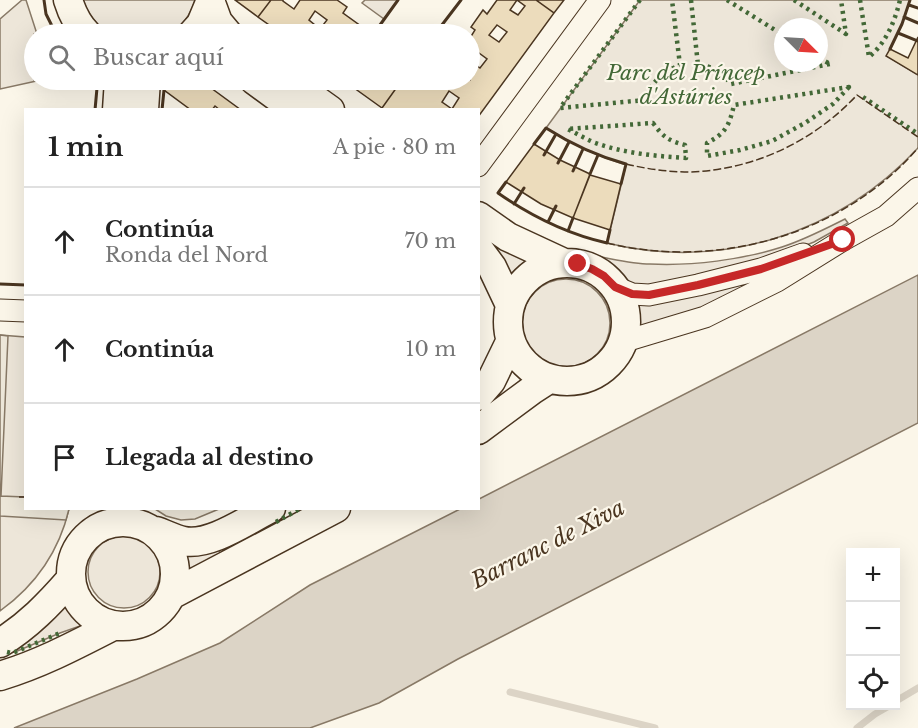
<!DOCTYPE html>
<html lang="es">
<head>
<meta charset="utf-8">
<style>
	body { margin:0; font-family:"Libre Baskerville",serif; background:#f2f2f2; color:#222 }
	.controls { position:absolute; right:18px; bottom:18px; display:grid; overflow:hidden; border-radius:0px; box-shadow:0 6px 24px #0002 }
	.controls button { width:54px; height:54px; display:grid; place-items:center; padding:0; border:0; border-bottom:2px solid #e0e0e0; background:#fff; color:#222; font:30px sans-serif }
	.compass { position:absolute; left:774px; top:18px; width:54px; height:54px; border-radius:50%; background:#fff; box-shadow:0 6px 24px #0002; rotate:114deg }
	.stop { position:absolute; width:18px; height:18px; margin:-14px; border:4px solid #c62828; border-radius:50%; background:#fff }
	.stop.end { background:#c62828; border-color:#fff; box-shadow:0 2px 6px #0008 }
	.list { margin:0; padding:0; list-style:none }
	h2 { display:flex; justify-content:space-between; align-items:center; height:78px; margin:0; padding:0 24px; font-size:26px }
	h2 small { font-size:20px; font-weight:400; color:#767676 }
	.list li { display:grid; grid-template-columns:39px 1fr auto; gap:18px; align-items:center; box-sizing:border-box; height:108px; padding:0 24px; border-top:2px solid #e0e0e0 }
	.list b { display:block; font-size:22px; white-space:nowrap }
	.list p { margin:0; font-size:20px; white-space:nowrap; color:#767676 }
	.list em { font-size:20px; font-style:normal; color:#767676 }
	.icon { flex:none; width:33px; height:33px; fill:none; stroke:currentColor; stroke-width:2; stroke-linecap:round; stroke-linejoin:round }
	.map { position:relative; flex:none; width:918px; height:728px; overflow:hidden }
	.search { position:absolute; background:#fff; box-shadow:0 6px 24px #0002; left:24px; top:24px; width:456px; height:66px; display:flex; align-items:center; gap:15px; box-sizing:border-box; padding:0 21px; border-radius:33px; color:#767676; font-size:22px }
	.panel { position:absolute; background:#fff; box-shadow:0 6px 24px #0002; left:24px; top:108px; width:456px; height:402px; border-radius:0px }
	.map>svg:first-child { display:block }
</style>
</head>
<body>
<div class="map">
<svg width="918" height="728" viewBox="0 0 918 728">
	<rect width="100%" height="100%" fill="#fbf6e9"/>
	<path fill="#ede6d9" stroke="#887966" stroke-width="1.5" fill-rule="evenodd" d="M22 0H26L37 34H34V80H41L0 89V19Z
		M83 0H195C191 13 183 27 169 33 161 37 123 34 111 34 98 28 88 14 83 0Z
		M365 0H398L384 19 362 3Z
		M640 0H910L902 24 887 56 918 75V148C838 234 721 271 607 243L626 165C597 156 571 144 546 128ZM783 27H819V63H783Z
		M845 219 848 223 814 242 784 254 650 286 629 283 605 261 595 256C613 259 632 264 650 264 693 266 741 260 782 247 804 240 825 229 845 219Z
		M480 232 528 261 508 278Z
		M781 269 705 310 639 329 637 304Z
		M522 323a44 44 0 1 1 88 0a44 44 0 1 1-88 0Z
		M0 335 25 337 26 508 69 509C59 552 36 585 0 611Z
		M88 572a36 36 0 1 1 72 0a36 36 0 1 1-72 0Z
		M218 549 221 554 188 571 186 570 184 554Z
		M67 602 82 621 80 626 60 633 15 652 8 653Z"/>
	<path fill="#ede7d9" stroke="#887966" stroke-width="1.5" d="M0 335 8 336 1 496 25 497 26 508 69 509 66 520 0 516Z
		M155 509H219L195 519 181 520 166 516Z"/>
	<path fill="#dcd4c6" stroke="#887966" stroke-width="1.5" d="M918 275V423L458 659 379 703 310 728H14L137 679 220 643 310 585 460 509 478 508 479 499Z"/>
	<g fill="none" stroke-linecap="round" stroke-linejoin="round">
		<path stroke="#dcd4c6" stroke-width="7" d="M510 692 655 728
			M896 701 918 688
			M857 728 875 714 889 706"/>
	</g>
	<path fill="#ecdcbc" stroke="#4a3520" stroke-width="1.5" fill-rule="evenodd" d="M235 0H271L258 17Z
		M271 0H283V1L294 9 300 0H337L347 7 343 13 372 34H347L344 32 342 34H282L258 17ZM315 11 327 20 320 29 309 20Z
		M497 0H517L510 10 518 15 525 6 517 0H536L554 13 478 117V110H384L382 108 402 80H470V38L475 30 471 27 483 10 487 14ZM497 25 507 32 499 42 489 35ZM479 53 487 59 480 68 472 62ZM449 91 459 98 452 109 442 102Z
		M536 0H564L554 13Z
		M380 25 392 34H373Z
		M918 37V75L886 56 890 49 908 58Z
		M164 80H200L241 110H220L215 106 212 110H191L164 90Z
		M343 80H402L382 108Z
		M534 144 560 160 590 174 573 218 541 204 506 182Z
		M590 175 621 184 610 230 573 218Z"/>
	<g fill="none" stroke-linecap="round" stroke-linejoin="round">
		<defs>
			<path id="street" d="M478 166 600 0
				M615 287 632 294 649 295 698 285 761 269 803 254
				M0 310 26 311
				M622 342 705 317 777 281 843 240 886 216 918 188"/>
			<path id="secondary" d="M68 0C72 13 77 24 87 34
				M211 3 218 22 228 34
				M192 34 201 24 211 0
				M254 80 295 110
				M288 80 330 110
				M117 110 119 80
				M144 110 146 80
				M478 216 508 237 564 263
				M478 248 492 267 510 305
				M508 322a59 59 0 1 1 118 0a59 59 0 1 1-118 0Z
				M478 396 491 381 510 342
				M478 430 532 390 549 379
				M71 574a52 52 0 1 1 104 0a52 52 0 1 1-104 0Z
				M156 531C165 534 174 539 183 541 209 547 247 520 271 508
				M171 595 336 508
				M0 643C28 626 49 604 70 580
				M0 676C40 664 76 645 113 626"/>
		</defs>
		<use href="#street" stroke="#4a3520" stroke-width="23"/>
		<use href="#secondary" stroke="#4a3520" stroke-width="31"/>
		<use href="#street" stroke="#fbf6e9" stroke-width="21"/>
		<use href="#secondary" stroke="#fbf6e9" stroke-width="28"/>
		<path stroke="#436837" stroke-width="4.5" stroke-dasharray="3 4.5" stroke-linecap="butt" d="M640 0 560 108 645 100C651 82 663 72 680 65L672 0
			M691 0 698 65C712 65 723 74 731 84L830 64
			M727 0 783 35
			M794 0 846 34 841 0
			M860 0 869 57C886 43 895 21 900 0
			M819 58 830 64
			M849 87 833 104 805 123 772 141 740 150 707 156V143C726 133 729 126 734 105Z
			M863 97 918 134
			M653 123C663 137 669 141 685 145L686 158C654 156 622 153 593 142 584 138 576 133 567 129Z
			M276 522 301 508
			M7 652 11 653 15 652 60 633"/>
		<path stroke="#4a3520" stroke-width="1.5" stroke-dasharray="8 3" stroke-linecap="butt" d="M626 164C647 169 668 172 690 172 754 170 814 141 857 95L918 137
			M607 243C717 270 843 235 918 148
			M24 397H26
			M19 497H26"/>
		<path stroke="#4a3520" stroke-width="3" d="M44 0 46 14 56 34
			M909 5 918 8
			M904 17 918 23
			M380 25 398 0
			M898 33 918 41
			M435 34 461 0
			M890 49 902 24 910 0
			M95 110 97 88 96 80
			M162 110 164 90
			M534 144 546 128C571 144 597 156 626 164L621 184
			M544 155 556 134
			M558 163 569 142
			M573 171 583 149
			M590 174 598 155
			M506 182 498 193C531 216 567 234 607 243L610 230
			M514 204 524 188
			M548 222 556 206
			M568 231 573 218
			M0 284 26 285"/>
	</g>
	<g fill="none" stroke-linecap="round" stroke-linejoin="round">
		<path stroke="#c62828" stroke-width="8" d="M578 264 592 269 604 276 615 287 632 294 649 295 698 285 761 269 843 240"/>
	</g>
	<g text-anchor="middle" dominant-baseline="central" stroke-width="4.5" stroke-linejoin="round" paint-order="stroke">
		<g font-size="21" font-style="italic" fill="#436837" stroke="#fbf6e9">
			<text x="686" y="73">Parc del Príncep<tspan x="686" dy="24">d'Astúries</tspan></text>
		</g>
		<g font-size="22" font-style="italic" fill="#4a3520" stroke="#fbf6e9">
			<text transform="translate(548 544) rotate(-27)">Barranc de Xiva</text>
		</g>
	</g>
</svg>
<div class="controls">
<button>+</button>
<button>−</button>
<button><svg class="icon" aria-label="locate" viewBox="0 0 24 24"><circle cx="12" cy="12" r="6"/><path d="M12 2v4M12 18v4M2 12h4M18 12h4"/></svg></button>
</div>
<svg class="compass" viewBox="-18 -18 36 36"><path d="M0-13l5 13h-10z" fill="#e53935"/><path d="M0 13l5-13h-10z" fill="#767676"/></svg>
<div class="stop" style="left:843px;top:240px"></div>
<div class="stop end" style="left:578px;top:264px"></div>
<div class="search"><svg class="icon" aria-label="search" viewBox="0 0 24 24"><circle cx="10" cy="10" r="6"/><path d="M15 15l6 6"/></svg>Buscar aquí</div>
<section class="panel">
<h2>1 min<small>A pie · 80 m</small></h2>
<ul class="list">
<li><svg class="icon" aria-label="ahead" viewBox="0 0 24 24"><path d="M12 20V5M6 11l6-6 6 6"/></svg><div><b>Continúa</b><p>Ronda del Nord</p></div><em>70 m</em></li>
<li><svg class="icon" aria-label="ahead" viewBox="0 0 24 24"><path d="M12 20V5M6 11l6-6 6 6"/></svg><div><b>Continúa</b></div><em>10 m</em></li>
<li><svg class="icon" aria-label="arrive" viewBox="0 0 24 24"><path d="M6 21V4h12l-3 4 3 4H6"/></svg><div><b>Llegada al destino</b></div></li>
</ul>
</section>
</div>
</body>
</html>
